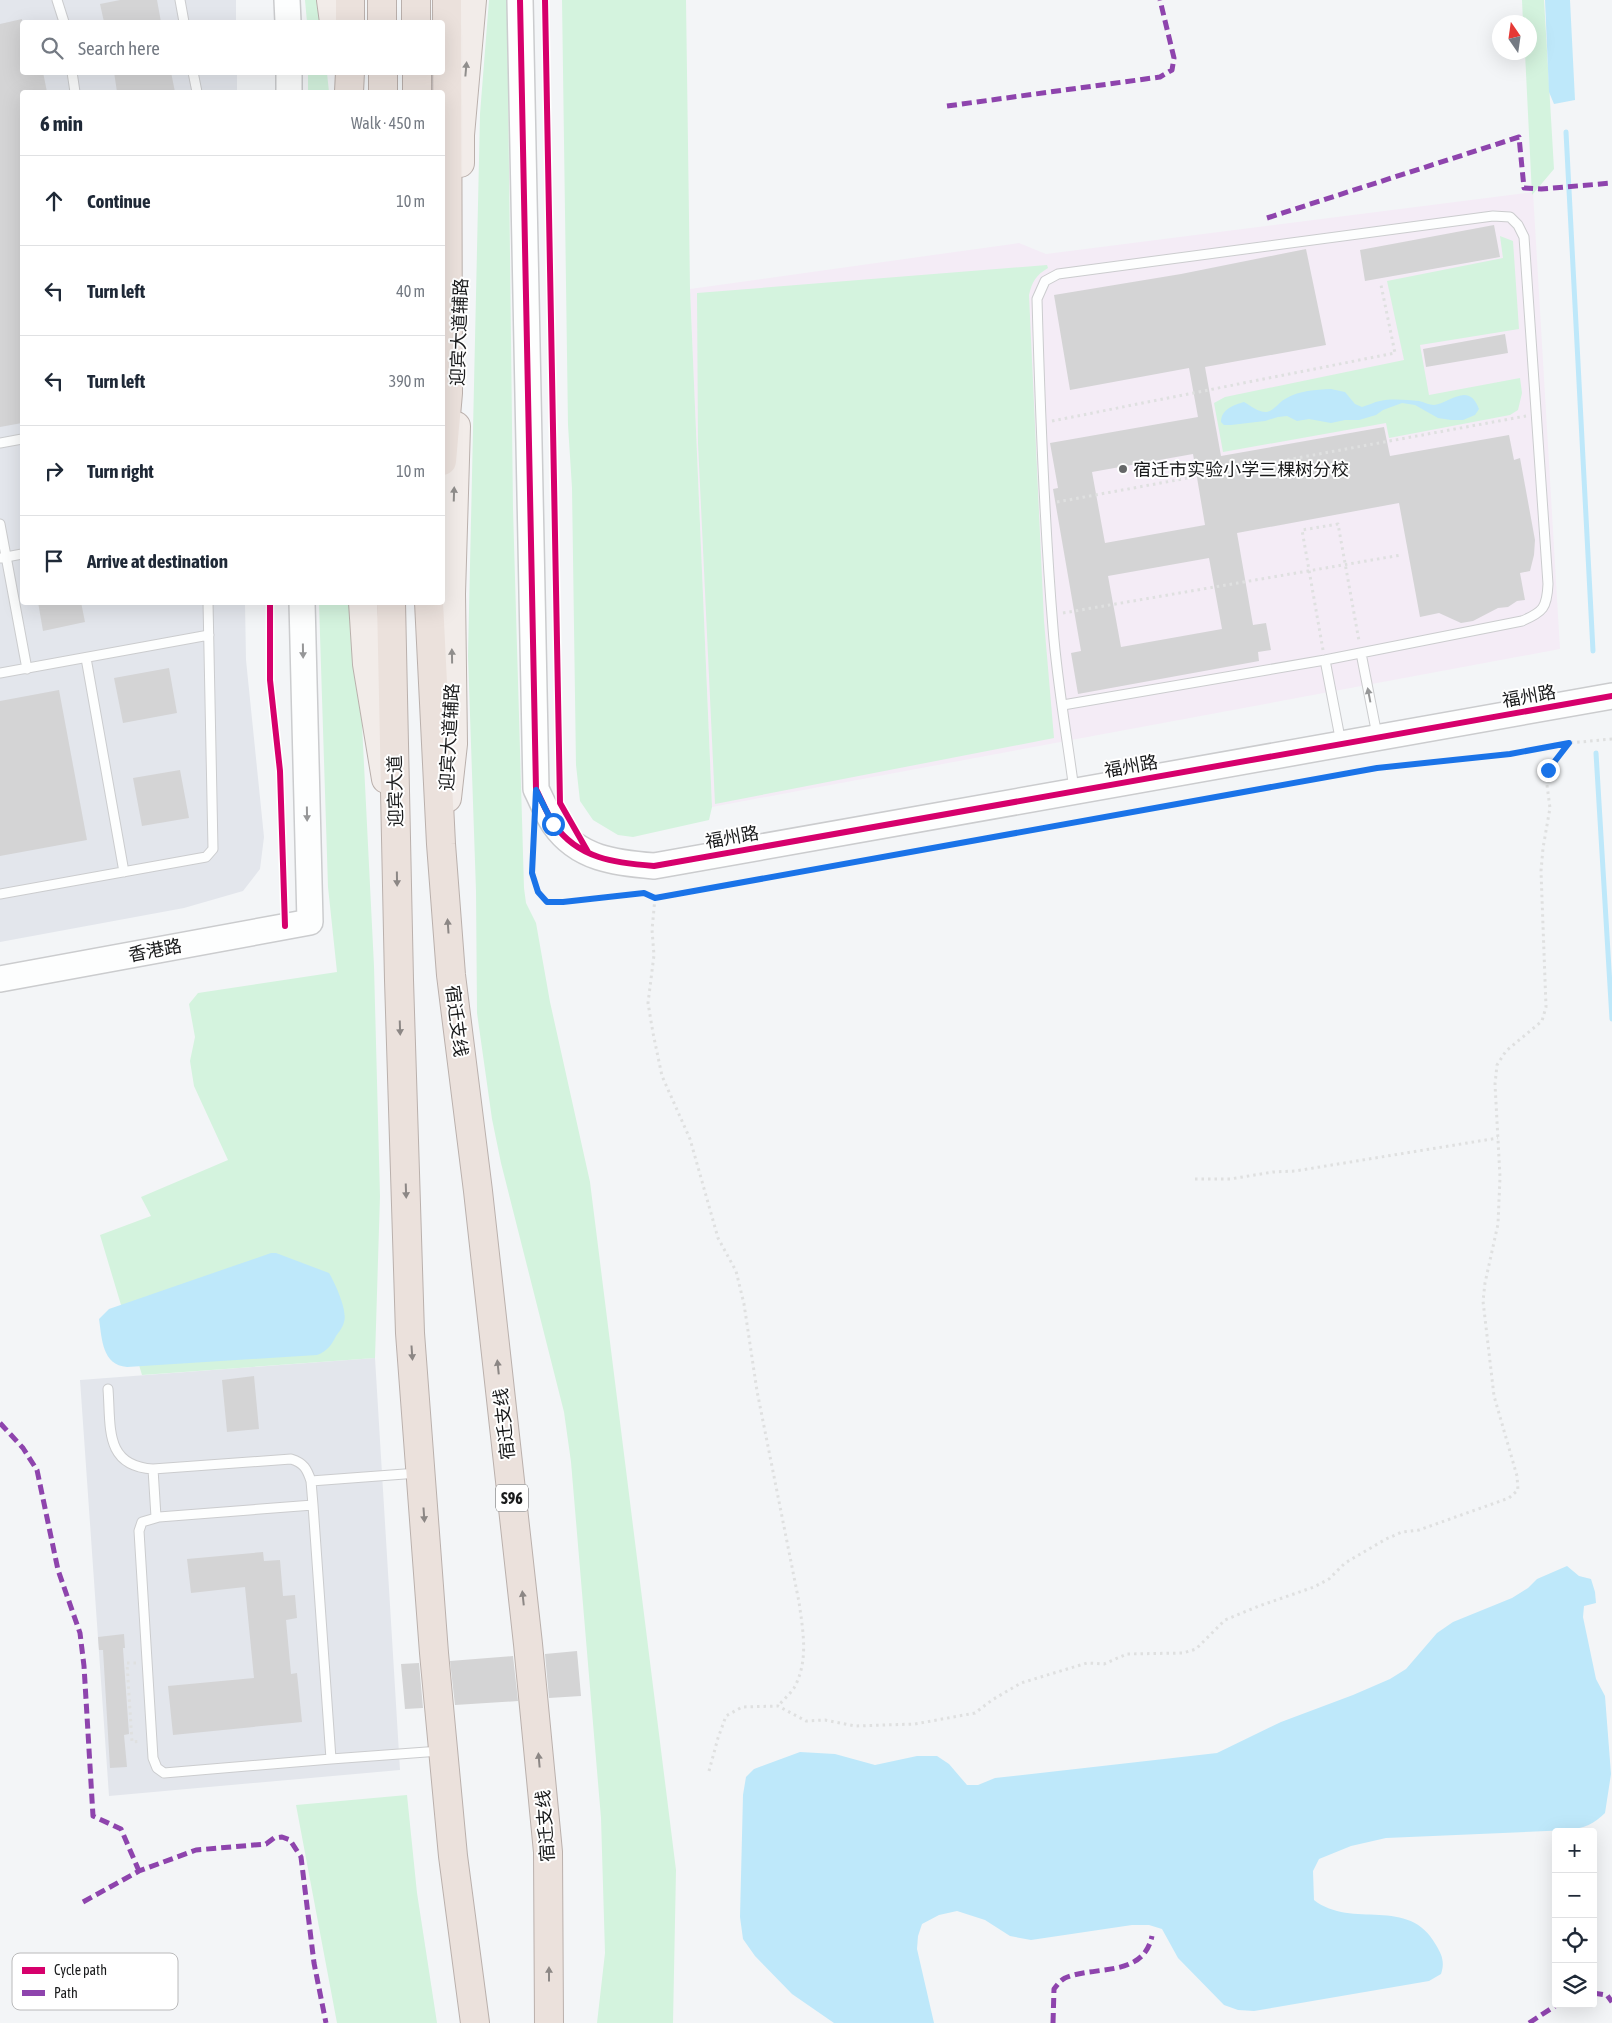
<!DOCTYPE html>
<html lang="en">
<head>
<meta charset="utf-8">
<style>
	body { margin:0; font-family:"Asap Condensed","Noto Sans SC",sans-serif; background:#f2f2f3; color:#1f2937 }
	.controls { position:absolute; right:15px; bottom:15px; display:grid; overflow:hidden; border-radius:5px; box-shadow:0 5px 20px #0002 }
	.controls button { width:45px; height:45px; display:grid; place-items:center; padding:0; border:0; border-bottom:1px solid #e0e1e3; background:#fff; color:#1f2937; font:25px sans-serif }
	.compass { position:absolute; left:1492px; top:15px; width:45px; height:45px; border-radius:50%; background:#fff; box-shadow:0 5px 20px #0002; rotate:347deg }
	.stop { position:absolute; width:15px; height:15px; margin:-11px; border:4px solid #1a73e8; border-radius:50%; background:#fff }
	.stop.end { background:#1a73e8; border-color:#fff; box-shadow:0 1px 5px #0008 }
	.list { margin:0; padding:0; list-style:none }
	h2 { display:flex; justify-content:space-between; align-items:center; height:65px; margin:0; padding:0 20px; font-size:21px }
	h2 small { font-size:16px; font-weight:400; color:#747a83 }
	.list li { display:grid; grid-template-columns:32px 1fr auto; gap:15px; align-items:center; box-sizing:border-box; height:90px; padding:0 20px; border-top:1px solid #e0e1e3 }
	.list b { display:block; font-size:19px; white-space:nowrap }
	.list em { font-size:16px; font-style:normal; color:#747a83 }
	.icon { flex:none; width:28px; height:28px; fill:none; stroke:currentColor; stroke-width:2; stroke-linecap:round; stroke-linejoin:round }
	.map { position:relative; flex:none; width:1612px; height:2023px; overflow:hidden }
	.search { position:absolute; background:#fff; box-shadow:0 5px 20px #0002; left:20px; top:20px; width:425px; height:55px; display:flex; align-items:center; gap:12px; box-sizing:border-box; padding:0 18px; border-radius:5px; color:#747a83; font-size:19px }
	.panel { position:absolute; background:#fff; box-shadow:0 5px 20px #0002; left:20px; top:90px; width:425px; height:515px; border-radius:5px }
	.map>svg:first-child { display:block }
</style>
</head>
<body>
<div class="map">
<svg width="1612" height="2023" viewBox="0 0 1612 2023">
	<rect width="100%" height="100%" fill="#f3f5f7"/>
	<path fill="#e3e6ec" d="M0 0H236V22H22V72L237 73V92H22V602L245 603 246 660 264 837 260 869 243 891 184 908 0 942Z
		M375 1358 400 1770 109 1796 80 1380Z"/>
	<path fill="#f4ecf6" d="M1533 192 1560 649 712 807 690 289 1019 243 1046 254Z"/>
	<path fill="#d4f3de" d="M305 0H319L323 22H307Z
		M489 0H507L513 509 524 888 526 903 536 923 550 1002 590 1182 676 1870 673 2023H597L605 1953 601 1818 571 1462 564 1412 501 1163 492 1119 477 1013 476 891 468 656 480 114Z
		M562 0H686L690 289 712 807 709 820 633 837 618 835 593 820 580 801 576 765 572 488 568 425Z
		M1522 0H1544L1554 169 1532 195 1525 53 1530 52V22H1523Z
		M308 73H327L329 92H308Z
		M1500 236 1513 241 1519 329 1420 345 1429 395 1520 378 1522 393 1518 410 1510 415 1389 438 1386 423 1223 452 1214 403 1225 397 1404 360 1387 281 1503 258Z
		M1047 265 1048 268C1036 275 1032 282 1029 295L1044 621 1054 738 715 804 698 443 697 293Z
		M319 603H356L374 966 380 1196 375 1358 142 1375 100 1235 151 1216 141 1197 228 1160 194 1086 190 1061 195 1037 189 1004 198 993 337 972 328 887Z
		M407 1795 417 1893 437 2023H337L296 1805Z"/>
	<path fill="#bee8fa" d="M1545 0H1570L1575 100 1554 104 1549 92Z
		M1331 389 1345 392 1355 404 1362 407C1369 405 1374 402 1380 401 1392 398 1408 400 1419 401 1424 402 1429 405 1434 405 1450 403 1469 381 1479 409L1475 415 1463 420H1451L1438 418 1415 405 1402 403 1383 410 1376 415 1359 420H1345L1331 423 1309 419 1297 421 1287 416 1278 417 1265 421 1231 425H1224L1221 422C1221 409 1234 405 1244 402 1251 406 1258 412 1266 412 1274 411 1278 403 1285 399 1300 390 1315 390 1331 389Z
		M271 1253H276L329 1273C335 1283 348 1311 344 1322 343 1327 339 1332 336 1336 332 1345 326 1352 317 1355L127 1367C102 1365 102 1339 99 1319L109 1309Z
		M1567 1566 1579 1576 1591 1579 1595 1592 1596 1603 1584 1606 1583 1617 1596 1679 1605 1696 1611 1774 1605 1813C1594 1824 1584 1828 1569 1830L1386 1838 1351 1846 1319 1859 1313 1871 1314 1900C1352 1930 1409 1895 1436 1945 1442 1955 1445 1962 1441 1974L1429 1981 1254 2011 1238 2010 1224 2005 1178 1958 1162 1929 1149 1925H1132L1031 1940 1010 1936 985 1920 957 1911 939 1915 922 1924 918 1936 917 1949 934 2023H834L792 1994 755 1956 743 1939 740 1917 743 1795 746 1777 754 1769 800 1752 835 1754 875 1765 917 1756H937L949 1764 967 1785H978L995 1778 1217 1753 1281 1722 1353 1695 1390 1679 1406 1669 1437 1633 1453 1622 1512 1598 1528 1588 1537 1579Z"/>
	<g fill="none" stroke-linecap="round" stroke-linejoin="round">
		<path stroke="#bee8fa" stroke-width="5" d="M1566 132 1593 651
			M1596 753 1612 1019"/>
	</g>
	<path fill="#d4d4d5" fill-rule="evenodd" d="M120 0H157L161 22H104L100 4Z
		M22 19V72H43L47 92H22V423L0 427V24Z
		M114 72H171L175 92H117Z
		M1494 225 1500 257 1365 281 1360 250Z
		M1306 249 1326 345 1205 367 1221 456 1384 427 1390 456 1509 435 1514 460 1520 458 1535 540 1534 555 1530 571 1520 573 1525 600 1517 601 1508 607 1498 608 1473 621 1461 623 1439 613 1420 617 1399 503 1237 533 1253 625 1266 623 1271 650 1258 652 1259 661 1078 694 1071 653 1081 651 1053 489 1058 488 1050 443 1198 417 1189 368 1070 390 1054 295 1181 274ZM1193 454 1205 525 1105 543 1092 472ZM1209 558 1222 629 1121 647 1108 576Z
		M1505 334 1508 353 1426 367 1423 349Z
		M38 602H81L85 622 43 631Z
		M169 668 177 713 123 723 114 678Z
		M59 690 87 840 0 856V701Z
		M180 770 189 818 142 826 133 778Z
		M254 1376 259 1429 227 1432 222 1380Z
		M263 1552 264 1561 280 1560 283 1596 295 1595 297 1618 286 1620 291 1674 297 1673 302 1722 173 1735 168 1686 254 1678 245 1587 191 1593 187 1559Z
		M124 1634 125 1648H123L129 1734 124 1735 127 1767 110 1768 103 1650H99L98 1637Z
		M577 1651 581 1696 549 1698 545 1654Z
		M513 1656 518 1701 455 1705 450 1661Z
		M419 1663 423 1708 405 1709 401 1664Z"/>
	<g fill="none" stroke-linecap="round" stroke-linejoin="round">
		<defs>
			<path id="lane" d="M57 0 64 22
				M180 0 184 22
				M72 72 75 92
				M193 72 197 92
				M0 443 22 439
				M0 524 27 669
				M1 558 22 554
				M1361 653 1377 735
				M86 658 124 872
				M1325 660 1341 743
				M0 673 209 635
				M1063 705 1325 660 1522 621C1543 612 1547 608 1548 584L1524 237 1518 225 1510 217 1493 216 1058 274 1045 281 1037 299C1040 409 1044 519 1053 628 1057 682 1067 736 1074 790
				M0 894 206 857 213 849 208 602
				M108 1389C111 1427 104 1466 153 1469
				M313 1505 159 1517 142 1522 139 1531 153 1758 157 1768 164 1773 331 1759 313 1505 311 1481 418 1473
				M156 1517 153 1469 291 1459C304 1463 307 1469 311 1481
				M331 1759 440 1751"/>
			<path id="secondary" d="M287 0 288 22
				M520 0 536 789C542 801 547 814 554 824 578 859 616 863 654 866L1612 696
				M289 72V92
				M0 979 310 922 302 602"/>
			<path id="primary" d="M331 0 334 22
				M460 163V135L472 0
				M363 602 367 664 386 779
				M447 798 453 744 451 594 456 426"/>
			<path id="highway" d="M382 0V22
				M416 0V22
				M350 22V0
				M383 72V92
				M417 72V92
				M349 92 350 72
				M442 461 448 393 447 0
				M391 602 399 980 410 1333 434 1653 453 1856 475 2023
				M429 602 441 844 451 975 478 1191 528 1644 548 1852 549 2023"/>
		</defs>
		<use href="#lane" stroke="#cbccce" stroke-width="11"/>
		<use href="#secondary" stroke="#cbccce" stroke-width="28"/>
		<use href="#primary" stroke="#bab0ac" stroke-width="30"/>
		<use href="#highway" stroke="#bab0ac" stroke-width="30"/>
		<path stroke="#dfe0e0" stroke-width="3" stroke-dasharray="2.5 4" stroke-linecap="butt" d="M1052 421 1395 353 1381 285
			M1057 502 1526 416
			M1063 613 1401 555
			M1323 650 1302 530 1338 524 1359 641
			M534 832C533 859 527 880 547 901L563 902 644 893 655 898 1377 768 1510 754 1569 743 1612 739
			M655 898 652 930 654 955 648 1003 653 1033 662 1076 690 1139 718 1238 736 1271 744 1304 757 1391 799 1602C803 1631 809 1661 794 1688 790 1694 783 1700 778 1706
			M1195 1179H1230L1273 1172 1295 1171 1498 1138
			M136 1663H127L132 1742 141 1741
			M709 1771 718 1738 726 1716 742 1707 778 1706 806 1721 825 1720 855 1726 915 1724 975 1713 992 1700 1021 1683 1087 1663 1104 1664 1127 1654 1183 1653 1196 1649 1225 1620 1259 1606 1314 1587 1329 1579 1345 1563 1386 1539 1402 1532 1419 1530 1509 1498 1518 1490 1517 1476 1494 1396 1483 1301 1485 1283 1498 1224 1500 1177 1495 1084 1497 1065 1506 1051 1542 1021 1546 1007 1541 871 1543 848 1550 808 1547 785 1548 770 1569 743"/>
		<use href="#lane" stroke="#fdfefe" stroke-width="9"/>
		<use href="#secondary" stroke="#fdfefe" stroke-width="25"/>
		<use href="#primary" stroke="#f2ece9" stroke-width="28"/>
		<use href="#highway" stroke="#ebe1dc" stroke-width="28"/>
		<path stroke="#8e44ad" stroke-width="5" stroke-dasharray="10 5" stroke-linecap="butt" d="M947 106 1160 77 1172 70 1174 58 1160 0
			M1267 218 1519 137 1524 188 1541 189 1612 183
			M0 1423 23 1448 37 1470 58 1570 80 1633 84 1666 93 1816 121 1829 139 1871
			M83 1902 139 1871 196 1850 266 1844 274 1838 282 1837 290 1840 301 1857 314 1963 326 2023
			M1593 1993 1607 1995 1612 2002
			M1053 2023 1054 1989C1057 1985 1061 1980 1065 1978 1096 1965 1143 1978 1152 1936
			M1529 2023 1558 2004"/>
		<defs>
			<path id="cycleway" d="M520 0 536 789C542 801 547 814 554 824 578 859 616 863 654 866L1612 696
				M545 0 560 803 588 852
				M270 602V680L280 771 285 926"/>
		</defs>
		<use href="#cycleway" stroke="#fff" stroke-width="9"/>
		<use href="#cycleway" stroke="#d6006c" stroke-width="6"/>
	</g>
	<defs><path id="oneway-solid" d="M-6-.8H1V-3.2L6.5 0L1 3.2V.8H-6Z" transform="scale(1.25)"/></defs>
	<g fill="#908e8c">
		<use href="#oneway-solid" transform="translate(466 69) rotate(-85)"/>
		<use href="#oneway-solid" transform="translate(454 494) rotate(-88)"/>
		<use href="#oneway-solid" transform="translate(452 656) rotate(-91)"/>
	</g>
	<g fill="#969798">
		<use href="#oneway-solid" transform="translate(303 651) rotate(89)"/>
		<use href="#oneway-solid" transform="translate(1369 695) rotate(-101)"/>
		<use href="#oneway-solid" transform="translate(307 814) rotate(89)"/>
	</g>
	<g fill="#8c8785">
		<use href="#oneway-solid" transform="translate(397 879) rotate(89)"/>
		<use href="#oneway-solid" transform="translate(448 926) rotate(-94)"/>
		<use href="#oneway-solid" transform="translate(400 1028) rotate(88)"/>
		<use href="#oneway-solid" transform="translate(406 1191) rotate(88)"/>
		<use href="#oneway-solid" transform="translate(412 1353) rotate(86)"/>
		<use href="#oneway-solid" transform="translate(498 1367) rotate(-96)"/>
		<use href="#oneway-solid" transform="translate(424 1515) rotate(86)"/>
		<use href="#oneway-solid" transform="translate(523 1598) rotate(-96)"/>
		<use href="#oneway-solid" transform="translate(539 1760) rotate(-95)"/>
		<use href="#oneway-solid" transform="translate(549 1974) rotate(-90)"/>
	</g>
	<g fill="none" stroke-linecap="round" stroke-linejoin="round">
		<path stroke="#1a73e8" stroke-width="6" d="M553 824 536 790 532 873 538 892 547 902H563L644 893 655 898 1377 768 1510 754 1569 743 1548 770"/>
	</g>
	<circle fill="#656768" stroke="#fff" stroke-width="2" cx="1123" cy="469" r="5"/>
	<g text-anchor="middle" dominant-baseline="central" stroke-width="4" stroke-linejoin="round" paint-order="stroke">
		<rect fill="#fff" stroke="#5e5f5f" stroke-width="1" x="496" y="1484.5" width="32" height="27" rx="4"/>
		<g font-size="16" font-weight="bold" fill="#191a1b">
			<text x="512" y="1498">S96</text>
		</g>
		<g font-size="18" fill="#191a1b" stroke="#fff">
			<text transform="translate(459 332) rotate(-88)">迎宾大道辅路</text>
			<text transform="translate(1529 696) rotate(-10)">福州路</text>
			<text transform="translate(449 737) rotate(-87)">迎宾大道辅路</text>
			<text transform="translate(1131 766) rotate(-10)">福州路</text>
			<text transform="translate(395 791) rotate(-91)">迎宾大道</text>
			<text transform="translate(732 837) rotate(-10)">福州路</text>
			<text transform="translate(155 950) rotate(-11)">香港路</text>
			<text transform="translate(457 1021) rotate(83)">宿迁支线</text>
			<text transform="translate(504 1424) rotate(-96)">宿迁支线</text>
			<text transform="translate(545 1826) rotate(-94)">宿迁支线</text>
		</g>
		<g font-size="18" fill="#191a1b" stroke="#fff" text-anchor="start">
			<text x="1133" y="469">宿迁市实验小学三棵树分校</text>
		</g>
	</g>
	<rect x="12" y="1953" width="166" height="57" rx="8" fill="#fff" stroke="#bababb" stroke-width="1"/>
	<rect x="22" y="1967" width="23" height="7" fill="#d6006c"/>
	<rect x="22" y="1990" width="23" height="6" fill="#8e44ad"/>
	<g font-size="14" fill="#191a1b">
		<text x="54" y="1975">Cycle path</text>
		<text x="54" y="1998">Path</text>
	</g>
</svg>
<div class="controls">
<button>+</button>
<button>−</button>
<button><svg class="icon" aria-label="locate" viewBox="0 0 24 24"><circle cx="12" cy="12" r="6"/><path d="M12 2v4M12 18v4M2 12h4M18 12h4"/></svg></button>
<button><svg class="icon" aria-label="layers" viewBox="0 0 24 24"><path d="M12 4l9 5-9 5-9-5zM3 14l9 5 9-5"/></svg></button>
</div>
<svg class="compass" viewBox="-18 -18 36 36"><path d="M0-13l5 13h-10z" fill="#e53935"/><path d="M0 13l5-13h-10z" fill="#747a83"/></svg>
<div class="stop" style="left:553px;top:824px"></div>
<div class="stop end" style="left:1548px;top:770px"></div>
<div class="search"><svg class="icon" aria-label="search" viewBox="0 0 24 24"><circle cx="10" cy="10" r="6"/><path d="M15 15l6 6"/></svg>Search here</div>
<section class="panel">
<h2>6 min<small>Walk · 450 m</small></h2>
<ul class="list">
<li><svg class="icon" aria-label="ahead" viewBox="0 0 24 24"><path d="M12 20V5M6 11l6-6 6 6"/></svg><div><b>Continue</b></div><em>10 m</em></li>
<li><svg class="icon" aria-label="left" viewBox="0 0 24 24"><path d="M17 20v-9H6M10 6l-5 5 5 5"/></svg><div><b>Turn left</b></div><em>40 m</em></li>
<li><svg class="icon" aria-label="left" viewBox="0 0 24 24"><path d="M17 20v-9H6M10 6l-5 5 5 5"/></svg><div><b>Turn left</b></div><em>390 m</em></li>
<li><svg class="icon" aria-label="right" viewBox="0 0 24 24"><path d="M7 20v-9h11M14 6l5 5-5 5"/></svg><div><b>Turn right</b></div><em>10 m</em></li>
<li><svg class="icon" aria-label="arrive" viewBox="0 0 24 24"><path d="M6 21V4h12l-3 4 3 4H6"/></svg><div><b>Arrive at destination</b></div></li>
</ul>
</section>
</div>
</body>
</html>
